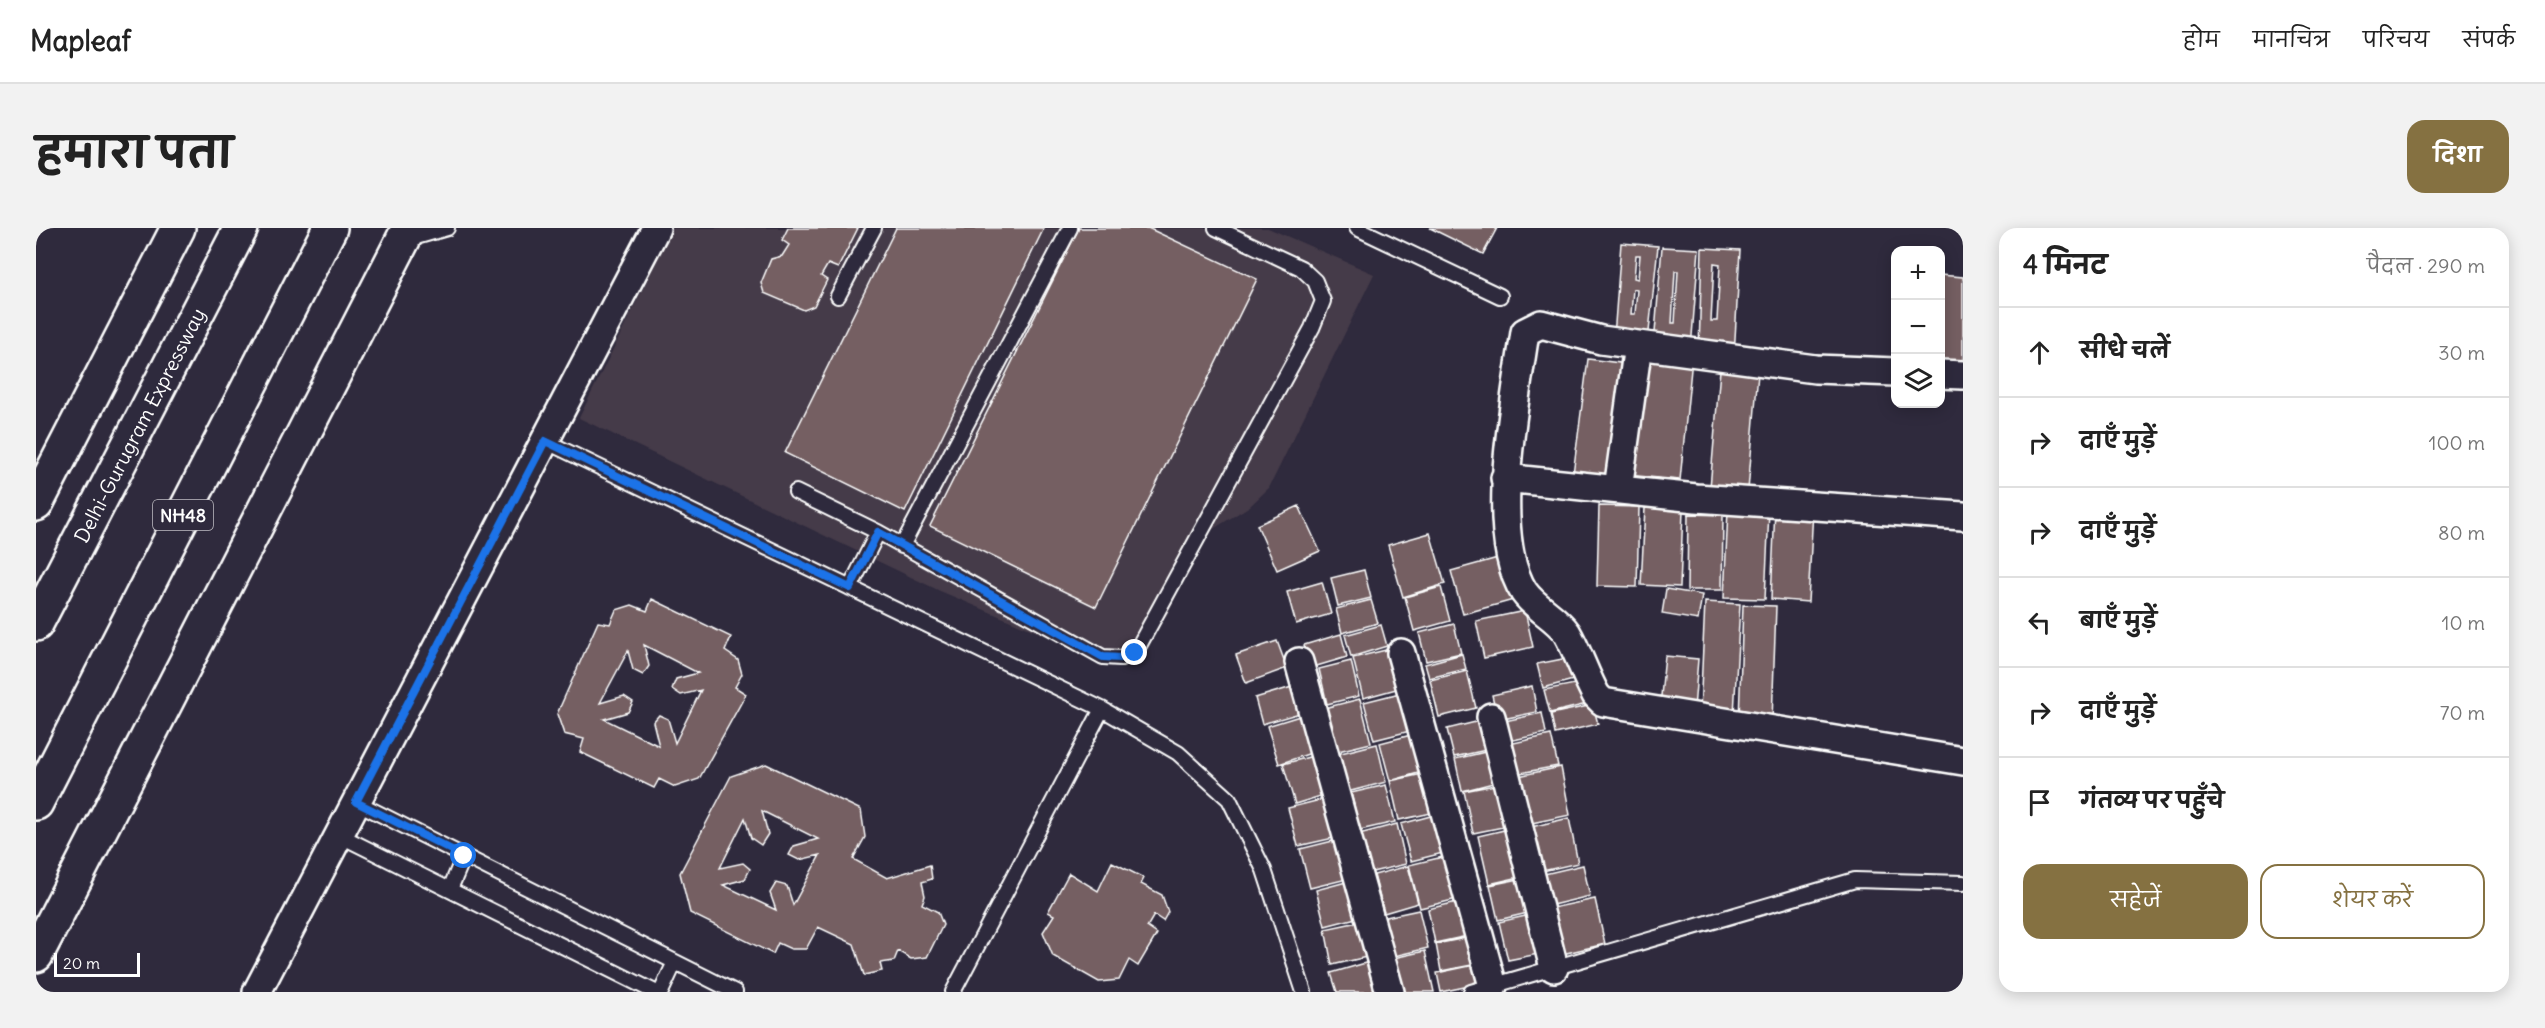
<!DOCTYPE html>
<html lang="hi">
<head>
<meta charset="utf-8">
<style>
	body { margin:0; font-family:Delius,"Playpen Sans Deva",sans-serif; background:#f2f2f2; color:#222 }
	.controls { position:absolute; right:18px; top:18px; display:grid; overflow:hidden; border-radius:12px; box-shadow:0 3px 15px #0003 }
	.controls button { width:54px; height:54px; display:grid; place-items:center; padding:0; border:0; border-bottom:2px solid #e0e0e0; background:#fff; color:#222; font:30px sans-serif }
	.scale { position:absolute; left:18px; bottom:15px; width:86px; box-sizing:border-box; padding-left:6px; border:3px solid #fff; border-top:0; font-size:16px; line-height:21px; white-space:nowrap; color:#fff; -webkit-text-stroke:4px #2f2a3d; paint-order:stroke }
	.stop { position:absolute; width:18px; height:18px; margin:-14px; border:4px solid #1a73e8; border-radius:50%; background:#fff }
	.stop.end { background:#1a73e8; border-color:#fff; box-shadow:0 2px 6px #0008 }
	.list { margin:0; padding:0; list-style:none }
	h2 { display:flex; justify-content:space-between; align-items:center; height:78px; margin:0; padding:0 24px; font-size:26px }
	h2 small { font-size:20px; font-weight:400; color:#767676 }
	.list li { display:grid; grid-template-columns:39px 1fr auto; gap:18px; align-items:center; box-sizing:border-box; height:90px; padding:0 24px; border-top:2px solid #e0e0e0 }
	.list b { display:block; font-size:22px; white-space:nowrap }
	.list em { font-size:20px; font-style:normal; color:#767676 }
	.actions { display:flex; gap:12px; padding:18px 24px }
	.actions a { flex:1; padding:14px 0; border:2px solid #857141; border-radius:18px; text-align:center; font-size:21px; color:#857141 }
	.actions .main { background:#857141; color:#fff }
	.icon { flex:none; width:33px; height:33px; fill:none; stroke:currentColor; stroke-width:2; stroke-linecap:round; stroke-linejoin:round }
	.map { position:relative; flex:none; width:1927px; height:764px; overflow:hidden; border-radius:18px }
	header { display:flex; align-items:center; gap:36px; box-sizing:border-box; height:84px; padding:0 30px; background:#fff; border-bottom:2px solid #e0e0e0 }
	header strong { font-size:28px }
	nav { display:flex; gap:33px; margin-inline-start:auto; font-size:21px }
	.intro { display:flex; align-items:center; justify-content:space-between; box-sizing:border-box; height:144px; padding:0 36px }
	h1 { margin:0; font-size:42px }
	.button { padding:15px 27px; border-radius:18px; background:#857141; color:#fff; font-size:21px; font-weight:700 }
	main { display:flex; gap:36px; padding:0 36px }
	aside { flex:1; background:#fff; border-radius:18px; box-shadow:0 3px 15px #0003 }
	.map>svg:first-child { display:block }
</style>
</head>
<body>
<header>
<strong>Mapleaf</strong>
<nav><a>होम</a><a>मानचित्र</a><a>परिचय</a><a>संपर्क</a></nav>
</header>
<div class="intro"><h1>हमारा पता</h1><a class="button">दिशा</a></div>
<main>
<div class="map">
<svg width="1927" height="764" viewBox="0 0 1927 764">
	<rect width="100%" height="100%" fill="#2f2a3d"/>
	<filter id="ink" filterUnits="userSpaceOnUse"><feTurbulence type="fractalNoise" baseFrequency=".0167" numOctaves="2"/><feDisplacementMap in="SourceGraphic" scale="12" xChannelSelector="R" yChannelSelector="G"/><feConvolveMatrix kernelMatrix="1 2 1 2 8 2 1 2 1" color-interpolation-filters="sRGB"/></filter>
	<g filter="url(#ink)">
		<path fill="#443a48" d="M637 0H1232L1338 46 1233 260 1214 278 1171 305 1131 387 1084 439 904 363 543 190Z"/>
		<path fill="#745f62" stroke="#fff" stroke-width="1.5" fill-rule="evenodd" d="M752 0H822L802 40 792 36 785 48 791 52 778 78 768 82 728 65 725 55 735 31 746 28 753 17 746 12Z
			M860 0H1008L869 284 749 225Z
			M1043 0H1112L1221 51 1060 379 894 298Z
			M1394 0H1461L1447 26Z
			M1585 15 1622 18 1612 113 1578 109ZM1600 27H1604L1602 51 1598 50ZM1597 61 1601 62 1599 86H1595Z
			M1626 19 1663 21 1655 120 1618 117ZM1639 43H1642L1639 95H1636Z
			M1666 20 1704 22 1698 128 1663 122ZM1678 35 1684 36 1681 93H1675Z
			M1904 47 1927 49V139L1904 136Z
			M1603 126 1656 131 1644 252 1591 247Z
			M1552 131 1592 136 1577 251 1537 246Z
			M1684 142 1722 145 1712 262 1674 260Z
			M1263 278 1284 323 1241 342 1221 297Z
			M1563 278 1603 279 1601 359 1561 358Z
			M1609 280 1647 282 1644 359 1605 357Z
			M1739 281 1777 282 1772 374 1735 371Z
			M1692 282 1733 283 1729 371 1688 370Z
			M1652 286 1687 287 1686 362H1651Z
			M1394 305 1409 356 1367 369 1352 317Z
			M1469 328 1481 371 1427 386 1415 343Z
			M1328 342 1335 370 1302 378 1295 350Z
			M1286 354 1295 386 1260 396 1251 364Z
			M1405 359 1414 393 1378 403 1369 369Z
			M1630 361 1666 367 1662 392 1626 386Z
			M616 371 695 409 689 423 702 432 706 446 699 459 710 466 663 551 639 559 623 551 618 560 544 524 548 511 528 506 521 486 562 394 574 396 580 382 596 377 611 383ZM608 417 662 445 640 451 636 461 645 467 665 462 639 515 632 491 623 487 617 494 623 518 568 491 592 484 597 474 588 468 564 475 592 423 597 442 607 447 613 438Z
			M1335 372 1342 395 1306 405 1300 381Z
			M1669 374 1704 376 1698 486 1664 485Z
			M1707 377 1740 378 1736 493 1703 492Z
			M1489 383 1497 419 1448 430 1440 393Z
			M1418 396 1425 425 1390 433 1383 405Z
			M1345 397 1351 418 1315 429 1309 407Z
			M1305 406 1311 429 1274 440 1268 417Z
			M1241 413 1251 440 1210 455 1200 427Z
			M1354 421 1364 460 1327 470 1317 430Z
			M1426 426 1430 441 1393 450 1389 436Z
			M1629 428 1662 431 1658 481 1624 478Z
			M1537 429 1541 451 1507 460 1501 436Z
			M1315 433 1323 468 1291 476 1283 441Z
			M1431 443 1440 480 1403 489 1394 452Z
			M1549 454 1555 475 1514 485 1508 462Z
			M1496 458 1501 484 1462 492 1456 467Z
			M1256 459 1264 485 1226 496 1219 470Z
			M1364 465 1374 503 1338 512 1328 474Z
			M1324 471 1335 515 1298 524 1288 480Z
			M1557 477 1562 496 1519 506 1515 486Z
			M1506 485 1510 505 1468 514 1464 494Z
			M1267 487 1278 524 1243 536 1231 498Z
			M1448 492 1455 521 1418 529 1411 501Z
			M1379 506 1389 543 1354 553 1344 515Z
			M1515 507 1522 538 1479 546 1473 516Z
			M1341 516 1350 554 1311 564 1301 526Z
			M1458 522 1465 553 1426 563 1419 531Z
			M1277 528 1288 567 1259 576 1247 536Z
			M730 536 825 582 829 609 817 631 851 650 894 637 896 651 886 654 889 668 886 676 902 684 907 697 891 729 875 731 862 723 858 733 844 735 846 743 828 747 818 716 782 699 770 721H755L742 715 737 726 654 685 644 645 695 548ZM726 583 782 611 758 618 753 627 763 632 784 627 757 677 751 658 740 655 734 665 740 682 687 657 709 651 714 641 707 635 684 640 709 590 715 610 725 617 732 606Z
			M1525 539 1534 587 1491 596 1482 548Z
			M1391 545 1400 584 1363 592 1354 553Z
			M1469 555 1477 597 1437 605 1428 563Z
			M1350 557 1359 594 1324 602 1315 565Z
			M1292 570 1302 609 1262 618 1252 580Z
			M1402 586 1411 624 1375 633 1365 596Z
			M1533 590 1542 635 1502 644 1491 600Z
			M1361 596 1370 636 1332 645 1323 606Z
			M1477 600 1488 648 1453 656 1442 608Z
			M1301 612 1311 651 1274 660 1264 621Z
			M1411 628 1421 671 1384 680 1373 637Z
			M1076 634 1108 650 1105 656 1126 667 1132 684 1127 693 1118 687 1111 699 1121 706 1102 738 1093 732 1083 752 1063 754 1017 728 1007 704 1018 687 1012 684 1033 645 1062 663Z
			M1547 637 1554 668 1512 678 1504 647Z
			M1372 638 1382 675 1348 685 1338 647Z
			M1488 650 1496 684 1462 692 1454 657Z
			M1314 653 1324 689 1289 698 1280 662Z
			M1559 671 1569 716 1526 726 1516 680Z
			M1429 672 1436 707 1399 715 1392 681Z
			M1383 682 1392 720 1354 729 1345 690Z
			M1498 686 1507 725 1472 732 1463 694Z
			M1327 693 1335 728 1296 737 1289 701Z
			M1435 709 1441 736 1405 743 1400 716Z
			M1389 723 1398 764H1361L1353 731Z
			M1333 734 1342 764H1301L1295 745Z
			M1443 736 1447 755 1405 764 1401 745Z"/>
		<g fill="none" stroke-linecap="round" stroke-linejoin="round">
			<defs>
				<path id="lane" d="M1321 0 1464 68
					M373 11 411 0
					M802 68 838 0
					M509 213 1066 481 1142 525 1193 571 1228 642 1268 764
					M760 264 842 304
					M866 318 1034 0
					M814 360 842 304 1067 429 1085 430 1099 425 1276 100 1287 73 1279 53 1265 40 1180 0
					M320 574 699 764
					M303 607 619 764
					M414 661 428 628
					M625 764 639 734
					M917 764 1066 481
					M1435 764 1819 652 1927 655"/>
				<path id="street" d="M1860 144 1779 141 1565 112 1505 96 1489 104C1480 170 1451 306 1488 364 1499 380 1520 389 1531 405 1542 424 1549 447 1560 467L1567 474 1927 533
					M1904 146 1927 147
					M1469 250 1660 270 1927 288
					M1582 261 1602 117
					M1365 425 1457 758
					M1263 434 1354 764
					M1455 489 1518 740
					M221 764 620 0"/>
				<path id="secondary" d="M0 276 142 0
					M0 727 373 0"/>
				<g id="highway">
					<path id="s1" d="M0 396 205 0"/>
					<path d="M0 575 294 0"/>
				</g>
			</defs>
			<use href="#lane" stroke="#fff" stroke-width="18"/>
			<use href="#street" stroke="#fff" stroke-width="32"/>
			<use href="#secondary" stroke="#fff" stroke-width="38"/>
			<use href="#highway" stroke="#fff" stroke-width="38"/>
			<use href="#lane" stroke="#2f2a3d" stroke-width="14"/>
			<use href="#street" stroke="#2f2a3d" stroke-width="27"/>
			<use href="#secondary" stroke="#2f2a3d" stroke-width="33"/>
			<use href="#highway" stroke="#2f2a3d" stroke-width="33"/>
		</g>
	</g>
	<g fill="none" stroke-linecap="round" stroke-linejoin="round" filter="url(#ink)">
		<path stroke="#1a73e8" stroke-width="8" d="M428 628 320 574 509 213 814 360 842 304 1067 429 1085 430 1099 425"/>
	</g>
	<g text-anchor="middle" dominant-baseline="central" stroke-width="4.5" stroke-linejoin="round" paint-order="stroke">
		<rect fill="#2f2a3d" stroke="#c1bfc5" stroke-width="1.5" x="117" y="272" width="60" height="30" rx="4.5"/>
		<g font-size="18" font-weight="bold" fill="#fff">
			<text x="147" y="287">NH48</text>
		</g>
		<g font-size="20" fill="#fff" stroke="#2f2a3d">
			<text stroke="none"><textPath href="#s1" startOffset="224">Delhi-Gurugram Expressway</textPath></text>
		</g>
	</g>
</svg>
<div class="controls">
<button>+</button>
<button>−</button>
<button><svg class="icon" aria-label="layers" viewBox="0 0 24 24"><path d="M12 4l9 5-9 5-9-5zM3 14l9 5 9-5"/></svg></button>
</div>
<div class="scale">20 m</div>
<div class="stop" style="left:428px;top:628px"></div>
<div class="stop end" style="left:1099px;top:425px"></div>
</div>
<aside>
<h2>4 मिनट<small>पैदल · 290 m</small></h2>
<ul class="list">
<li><svg class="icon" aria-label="ahead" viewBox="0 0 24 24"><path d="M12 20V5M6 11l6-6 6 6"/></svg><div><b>सीधे चलें</b></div><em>30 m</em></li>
<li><svg class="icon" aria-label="right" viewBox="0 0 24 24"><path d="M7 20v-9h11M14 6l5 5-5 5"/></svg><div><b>दाएँ मुड़ें</b></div><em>100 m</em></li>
<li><svg class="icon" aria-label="right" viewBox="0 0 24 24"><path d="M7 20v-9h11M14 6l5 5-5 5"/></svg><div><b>दाएँ मुड़ें</b></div><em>80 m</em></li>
<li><svg class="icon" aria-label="left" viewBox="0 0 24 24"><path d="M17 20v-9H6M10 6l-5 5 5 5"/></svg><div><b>बाएँ मुड़ें</b></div><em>10 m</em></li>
<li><svg class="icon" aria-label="right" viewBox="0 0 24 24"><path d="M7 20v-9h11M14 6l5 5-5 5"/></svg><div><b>दाएँ मुड़ें</b></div><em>70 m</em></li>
<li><svg class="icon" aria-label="arrive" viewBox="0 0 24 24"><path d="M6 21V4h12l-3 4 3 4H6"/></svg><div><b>गंतव्य पर पहुँचे</b></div></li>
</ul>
<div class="actions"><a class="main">सहेजें</a><a>शेयर करें</a></div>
</aside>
</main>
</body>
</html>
